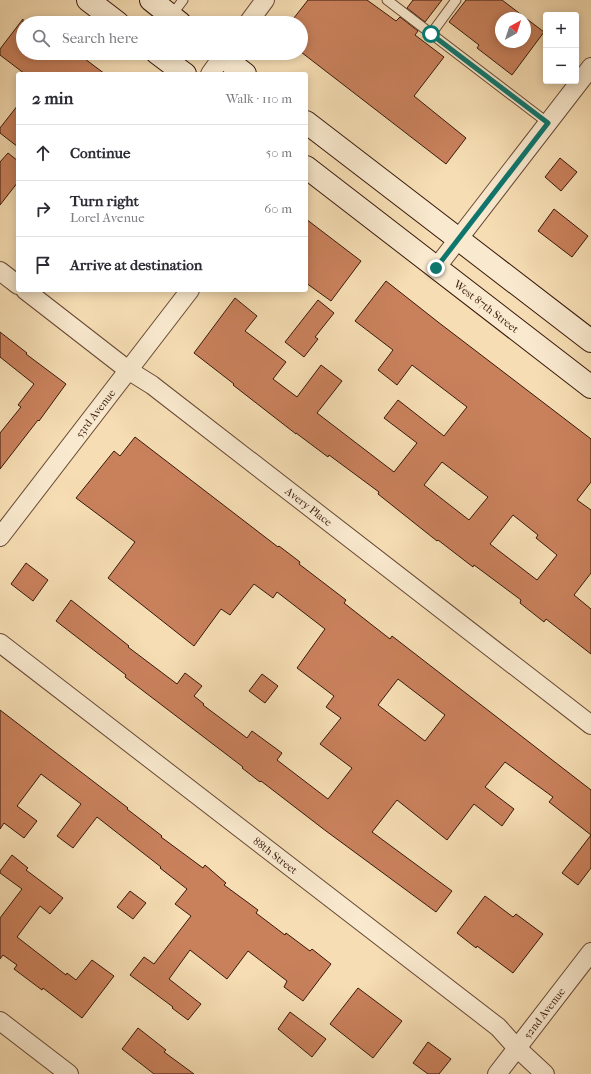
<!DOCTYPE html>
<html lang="en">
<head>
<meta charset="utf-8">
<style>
	body { margin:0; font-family:"IM FELL French Canon",serif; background:#f2f2f3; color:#2b2b33 }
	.controls { position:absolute; right:12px; top:12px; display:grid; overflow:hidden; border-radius:4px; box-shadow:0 2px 10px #0003 }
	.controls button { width:36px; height:36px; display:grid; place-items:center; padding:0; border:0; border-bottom:1px solid #e1e1e2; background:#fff; color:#2b2b33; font:20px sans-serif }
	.compass { position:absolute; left:495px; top:12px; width:36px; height:36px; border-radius:50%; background:#fff; box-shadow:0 2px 10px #0003; rotate:39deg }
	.stop { position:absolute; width:12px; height:12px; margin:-9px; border:3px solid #0f766e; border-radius:50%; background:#fff }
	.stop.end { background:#0f766e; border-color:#fff; box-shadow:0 1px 4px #0008 }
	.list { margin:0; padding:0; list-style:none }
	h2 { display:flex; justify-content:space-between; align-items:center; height:52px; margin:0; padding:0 16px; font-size:17px }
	h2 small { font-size:13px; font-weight:400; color:#7c7c81 }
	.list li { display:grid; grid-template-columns:26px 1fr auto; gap:12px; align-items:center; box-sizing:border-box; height:56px; padding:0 16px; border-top:1px solid #e1e1e2 }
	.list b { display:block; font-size:15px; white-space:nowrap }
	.list p { margin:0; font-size:13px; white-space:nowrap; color:#7c7c81 }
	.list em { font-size:13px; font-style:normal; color:#7c7c81 }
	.icon { flex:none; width:22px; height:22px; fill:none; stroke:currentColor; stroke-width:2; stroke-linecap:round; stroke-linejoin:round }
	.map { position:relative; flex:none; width:591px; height:1074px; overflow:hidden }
	.search { position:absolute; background:#fff; box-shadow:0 2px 10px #0003; left:16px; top:16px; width:292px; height:44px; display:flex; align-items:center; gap:10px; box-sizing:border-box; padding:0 14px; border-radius:22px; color:#7c7c81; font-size:15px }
	.panel { position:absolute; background:#fff; box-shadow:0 2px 10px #0003; left:16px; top:72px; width:292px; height:220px; border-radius:4px }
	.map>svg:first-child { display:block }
</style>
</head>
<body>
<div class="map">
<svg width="591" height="1074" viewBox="0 0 591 1074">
	<rect width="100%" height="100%" fill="#f6ddb3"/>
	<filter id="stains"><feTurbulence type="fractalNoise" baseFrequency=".005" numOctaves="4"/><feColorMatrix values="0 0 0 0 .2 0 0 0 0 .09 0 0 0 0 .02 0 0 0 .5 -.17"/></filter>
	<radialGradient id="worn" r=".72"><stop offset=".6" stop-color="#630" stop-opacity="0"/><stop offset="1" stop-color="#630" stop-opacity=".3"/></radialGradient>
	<path fill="#c9815c" stroke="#38190c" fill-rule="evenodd" d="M308 0H367L396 21 400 17 418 31 415 35 444 57 414 96 466 138 446 164 301 52V23H290Z
		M413 0H442L425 22 407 8Z
		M466 0H502L544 32 512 75 477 48 479 45 449 22ZM501 18H525V42H501Z
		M23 19V53H77L105 74H25L0 55V49Z
		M18 105V147L0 133V128Z
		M8 153 18 161V182L0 205V162Z
		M560 158 577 172 561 191 545 177Z
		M554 209 588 236 572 257 538 231Z
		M306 219 361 261 331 301 306 283Z
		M386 281 438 322 591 439V482L577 500 591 510V573L574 595 591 609V654L546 619 544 622 520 603 521 600 474 565 473 567 438 540 437 541 378 494 379 492 329 455 328 457 296 433V434L233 385 234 384 194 353 235 298 257 316 245 331 286 362 273 379 297 397 321 365 342 381 317 413 394 472 417 443 384 418 398 400 444 436 467 407 412 365 397 385 378 370 393 350 355 321ZM442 462 488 497 469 520 424 485ZM513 515 538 535 536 538 557 555 537 580 490 544Z
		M318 300 334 313 315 337 318 339 304 357 285 342Z
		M0 332 27 353 26 354 66 384 39 421 38 420 0 469V433L21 407 18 405 34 384 0 357Z
		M135 437 278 547 279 546 300 562 299 564 346 600 344 603 390 639 392 636 591 790V868L578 885 562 873 591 835 549 802 553 797 505 762 485 787 514 809 502 826 474 804 447 840 397 800 372 832 452 891 436 912 326 831 261 781 260 782 242 768 243 767 125 677 126 675 56 621 71 600 129 646 128 647 177 684 185 673 202 686 194 696 204 704 203 705 247 738 252 731 282 753 277 760 328 799 352 768 320 744 341 718 326 707 334 696 297 668 325 629 277 592 273 598 254 584 230 615 221 609 194 646 108 578 135 542 76 498 114 451 120 456ZM398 679 445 715 425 741 378 705Z
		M26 563 48 580 33 601 11 584Z
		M262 674 278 686 265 703 249 691Z
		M0 710 128 808 127 809 162 836 161 837 203 868 205 865 226 883 224 885 258 910 256 913 285 935 286 933 310 951 312 949 331 964 303 1001 284 987 287 981 248 951 227 979 190 950 169 979 201 1004 188 1020 172 1008 173 1007 130 975 144 957 154 964 191 916 175 904 187 889 160 868 161 867 97 817 73 848 57 836 81 804 41 774 17 806 37 821 24 838 4 823 0 829Z
		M12 855 28 868 26 870 63 898 50 914 40 906 17 937 66 975 67 973 76 980 92 960 114 976 82 1018 43 988 42 990 14 969 17 965 3 955 0 959V918L22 889 0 873V871Z
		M130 891 146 903 133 919 117 907Z
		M485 896 513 917 516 914 543 934 513 973 477 946 476 948 457 933Z
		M358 988 402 1021 373 1058 330 1024Z
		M290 1012 326 1039 312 1057 278 1029Z
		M138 1028 166 1050 164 1052 194 1074H154L122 1049Z
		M428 1042 451 1059 439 1074H428L413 1063Z"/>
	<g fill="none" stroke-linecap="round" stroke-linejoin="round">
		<defs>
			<path id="lane" d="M387 0 548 123
				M171 16 183 0
				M431 34 456 0"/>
			<g id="street">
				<path d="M248 23 265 0"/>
				<path d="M210 74 225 53"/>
				<path d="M436 268 591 67"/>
				<path d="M0 271 18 285"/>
				<path id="s1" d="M25 290 128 370 152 385 591 725"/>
				<path id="s2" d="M0 537 190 290"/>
				<path id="s3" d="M0 643 498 1027 517 1048 545 1074"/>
				<path d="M0 1021 69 1074"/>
				<path id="s4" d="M497 1074 591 952"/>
			</g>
			<g id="secondary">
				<path d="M88 0 118 23"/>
				<path d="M151 0 180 23"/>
				<path d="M157 53 185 74"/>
				<path d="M218 53 245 74"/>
				<path d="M306 122 591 341"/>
				<path id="s5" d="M306 167 591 387"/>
			</g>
		</defs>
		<use href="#lane" stroke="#684a36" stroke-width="11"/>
		<use href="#street" stroke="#684a36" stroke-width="20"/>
		<use href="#secondary" stroke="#38190c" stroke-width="24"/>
		<use href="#lane" stroke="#f9e9ce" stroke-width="9"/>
		<use href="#street" stroke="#f9e9ce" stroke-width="18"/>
		<use href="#secondary" stroke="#f9e9ce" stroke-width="22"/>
	</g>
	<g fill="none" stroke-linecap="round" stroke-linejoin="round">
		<path stroke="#0f766e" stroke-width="5" d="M431 34 548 123 436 268"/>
	</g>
	<g text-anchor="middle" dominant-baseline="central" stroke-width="3.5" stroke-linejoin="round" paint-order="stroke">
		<g font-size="11" fill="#38190c" stroke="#f9e9ce">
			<text stroke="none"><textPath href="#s5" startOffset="228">West 87th Street</textPath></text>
			<text stroke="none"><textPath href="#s2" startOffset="156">53rd Avenue</textPath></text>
			<text stroke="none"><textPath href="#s1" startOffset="357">Avery Place</textPath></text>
			<text stroke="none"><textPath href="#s3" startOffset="348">88th Street</textPath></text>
			<text stroke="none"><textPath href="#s4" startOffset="77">52nd Avenue</textPath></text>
		</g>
	</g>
	<rect width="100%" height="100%" filter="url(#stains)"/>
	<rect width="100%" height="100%" fill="url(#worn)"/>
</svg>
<div class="controls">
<button>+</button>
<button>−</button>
</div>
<svg class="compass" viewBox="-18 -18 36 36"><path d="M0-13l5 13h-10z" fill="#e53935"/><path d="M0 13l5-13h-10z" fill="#7c7c81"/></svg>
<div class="stop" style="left:431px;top:34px"></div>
<div class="stop end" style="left:436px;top:268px"></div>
<div class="search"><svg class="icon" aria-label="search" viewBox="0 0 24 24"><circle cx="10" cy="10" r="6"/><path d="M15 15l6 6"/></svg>Search here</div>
<section class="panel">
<h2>2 min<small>Walk · 110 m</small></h2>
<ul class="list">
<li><svg class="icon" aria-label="ahead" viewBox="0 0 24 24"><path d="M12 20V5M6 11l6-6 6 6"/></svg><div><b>Continue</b></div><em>50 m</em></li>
<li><svg class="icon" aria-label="right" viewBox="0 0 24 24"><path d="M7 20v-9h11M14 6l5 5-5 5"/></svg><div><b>Turn right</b><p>Lorel Avenue</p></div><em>60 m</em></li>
<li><svg class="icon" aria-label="arrive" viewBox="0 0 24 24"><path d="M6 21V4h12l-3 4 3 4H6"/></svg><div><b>Arrive at destination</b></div></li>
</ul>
</section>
</div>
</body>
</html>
